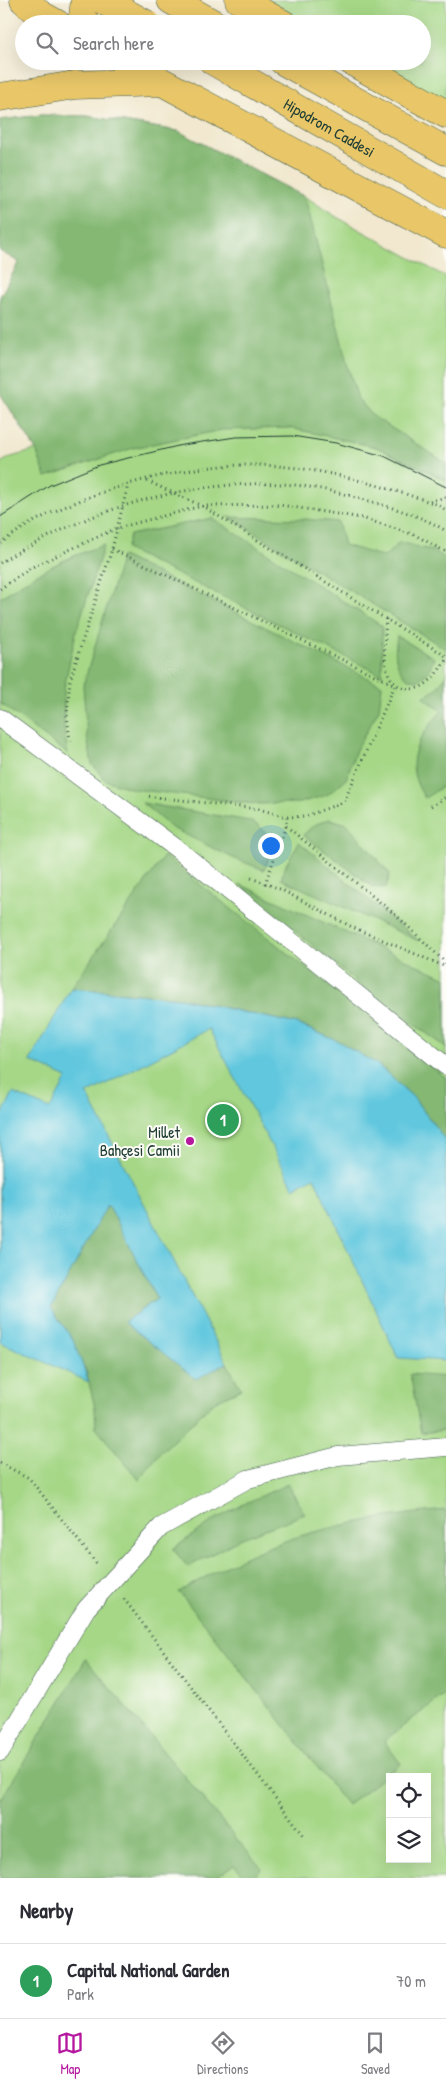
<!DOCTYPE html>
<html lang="en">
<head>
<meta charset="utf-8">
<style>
	body { margin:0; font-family:"Patrick Hand",sans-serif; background:#f2f2f3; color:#2b2b33 }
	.controls { position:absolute; right:15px; bottom:15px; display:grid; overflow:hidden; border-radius:0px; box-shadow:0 5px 20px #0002 }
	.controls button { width:45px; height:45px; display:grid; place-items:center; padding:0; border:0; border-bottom:1px solid #e1e1e2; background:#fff; color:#2b2b33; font:25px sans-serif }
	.you { position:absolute; left:270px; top:845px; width:18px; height:18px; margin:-12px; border:4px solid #fff; border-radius:50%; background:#1a73e8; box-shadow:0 0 0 8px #1a73e833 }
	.badge { display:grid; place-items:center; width:32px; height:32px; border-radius:50%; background:#b5179e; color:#fff; font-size:16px; font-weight:700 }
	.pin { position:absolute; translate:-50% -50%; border:2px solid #fff; box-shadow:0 1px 5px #0006 }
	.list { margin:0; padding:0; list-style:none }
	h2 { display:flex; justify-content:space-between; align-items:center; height:65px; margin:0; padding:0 20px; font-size:21px }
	h2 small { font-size:16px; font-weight:400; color:#7c7c81 }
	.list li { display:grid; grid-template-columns:32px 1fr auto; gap:15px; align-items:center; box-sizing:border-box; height:75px; padding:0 20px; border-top:1px solid #e1e1e2 }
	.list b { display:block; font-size:19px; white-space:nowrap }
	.list p { margin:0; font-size:16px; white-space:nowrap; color:#7c7c81 }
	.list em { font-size:16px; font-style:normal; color:#7c7c81 }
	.icon { flex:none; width:28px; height:28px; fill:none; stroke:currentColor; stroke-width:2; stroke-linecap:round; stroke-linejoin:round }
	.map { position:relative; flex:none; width:446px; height:1878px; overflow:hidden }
	.search { position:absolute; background:#fff; box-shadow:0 5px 20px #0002; left:15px; right:15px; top:15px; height:55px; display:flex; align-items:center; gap:12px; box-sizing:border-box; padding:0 18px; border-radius:28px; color:#7c7c81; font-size:19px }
	.sheet { height:140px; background:#fff }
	nav { display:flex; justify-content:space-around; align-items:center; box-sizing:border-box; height:70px; border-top:1px solid #e1e1e2; background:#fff; font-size:14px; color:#7c7c81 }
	nav a { display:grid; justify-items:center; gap:2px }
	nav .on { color:#b5179e }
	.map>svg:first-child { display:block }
</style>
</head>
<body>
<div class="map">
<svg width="446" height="1878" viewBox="0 0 446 1878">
	<rect width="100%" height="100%" fill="#fdfcf7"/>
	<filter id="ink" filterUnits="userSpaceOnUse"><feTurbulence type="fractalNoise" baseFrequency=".02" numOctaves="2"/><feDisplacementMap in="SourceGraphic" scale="10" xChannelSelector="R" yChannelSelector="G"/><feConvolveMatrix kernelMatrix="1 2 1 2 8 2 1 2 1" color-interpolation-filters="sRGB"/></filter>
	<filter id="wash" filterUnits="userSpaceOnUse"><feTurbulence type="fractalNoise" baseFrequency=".0096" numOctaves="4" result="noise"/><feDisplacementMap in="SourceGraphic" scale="20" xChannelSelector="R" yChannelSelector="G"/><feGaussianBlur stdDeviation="1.12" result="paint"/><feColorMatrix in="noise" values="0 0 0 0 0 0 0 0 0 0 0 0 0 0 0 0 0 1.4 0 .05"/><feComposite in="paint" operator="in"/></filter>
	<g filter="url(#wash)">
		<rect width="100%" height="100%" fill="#f1e8cf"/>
		<path fill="#a5d786" stroke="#628a5d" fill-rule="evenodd" d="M239 0H446V114L351 61H422V24H283Z
			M41 115 87 116 178 131 309 199 333 215 446 277V1878H0V463L11 457 36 450 0 393V297L19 262 0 251V120ZM390 1777H427V1859H390Z"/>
		<path fill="#84b873" stroke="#527a54" d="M41 115 87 116 178 131 305 197 348 367 358 399 373 416 446 463V480L376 447 290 428 222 430 133 448 46 477 36 450 0 393V297L19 262 0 251V120Z
			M229 517 305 519 338 522 344 545 384 557 400 542 434 551 446 559V649Z
			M212 518 382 626V675L126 549 130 535Z
			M104 545 76 632 64 688V731L68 754 0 703V598C32 575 66 557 104 545Z
			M122 556 382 685 379 709 356 750 346 779 327 795 299 803 255 804 133 789 105 780 92 764 87 736 83 686Z
			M397 636 434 658 429 671 419 680 408 679C394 665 394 655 397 636Z
			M446 676V784L425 798C401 763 417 738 442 711L423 697 435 690Z
			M142 803 250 821C273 831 274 850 264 870L233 858 172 828Z
			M330 819 347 824 390 874 386 888 373 887 303 835 314 825Z
			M299 842 419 941 281 879 287 863Z
			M164 856 446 1078V1141L413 1097 378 1065 340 1042 297 1024 180 998 71 988Z
			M239 884 446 978V1047L371 994Z
			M108 1203 157 1299 124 1322 196 1378 227 1363 241 1389 214 1402 160 1453 139 1480 96 1428 95 1408 86 1370 51 1308Z
			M410 1374 446 1377V1430L421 1433Z
			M288 1484 305 1514 242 1538 188 1567 173 1549 214 1520 248 1502Z
			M446 1510V1693L384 1741 401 1764 347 1805 179 1592C206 1576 234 1561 264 1549 315 1527 390 1515 446 1510Z
			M86 1659 262 1869 253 1878H245L234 1865 216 1878H0V1801Z"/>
		<path fill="#61c7de" stroke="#408289" d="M71 988 180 998 297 1024 340 1042 378 1065 413 1097 446 1141V1361L398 1358 314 1177 294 1188 209 1029 87 1094 227 1363 196 1379 124 1322 157 1299 108 1204 51 1308 73 1340 89 1382 0 1342V1119L13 1093 50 1109 67 1078 30 1061Z"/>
	</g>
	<g filter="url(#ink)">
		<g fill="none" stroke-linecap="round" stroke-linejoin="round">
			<defs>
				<path id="pedestrian" d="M0 718 176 848 446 1066
					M0 1752 86 1609 161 1527 248 1479 338 1456 446 1447"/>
				<g id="primary">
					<path d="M24 0 41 15 57 24"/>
					<path d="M171 0 214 24"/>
					<path d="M239 0 283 24"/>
					<path d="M82 24 85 0"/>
					<path d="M123 61 446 234"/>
					<path id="s1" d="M213 61 446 194"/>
					<path d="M283 61 446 151"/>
					<path d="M351 61 446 114"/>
					<path d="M0 97 75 85 160 82"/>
				</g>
			</defs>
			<use href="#pedestrian" stroke="#3e574b" stroke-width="19"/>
			<use href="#primary" stroke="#3e574b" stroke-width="29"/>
			<path stroke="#3e574b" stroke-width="3" stroke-dasharray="1 4" stroke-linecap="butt" d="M147 481 202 506 446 656
				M430 501 446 497
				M0 543C12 536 23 527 35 521 94 490 180 465 247 465 312 464 376 484 436 504L446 510
				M112 549 395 685 344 802 306 816 287 817 259 809 146 796
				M0 563C11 555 24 549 36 543 110 503 196 481 280 484 311 485 346 494 376 503 400 510 424 517 446 531
				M0 589 32 567 117 528 202 506 280 505 362 518 415 535 446 552
				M386 619C385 636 383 654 387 670 389 677 394 685 401 687 423 695 435 676 446 660
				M70 741 67 715 70 680 112 549 128 485
				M431 806 446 797
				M286 826 397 916 446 963
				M251 878 280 889 352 927 446 967
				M265 884 286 826 287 817
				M0 1463 29 1478 97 1564
				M124 1599 305 1837"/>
			<use href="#pedestrian" stroke="#fff" stroke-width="18"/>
			<use href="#primary" stroke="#e9c769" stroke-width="28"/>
			<path stroke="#1f3d34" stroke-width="1" d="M0 517 50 485 99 465 182 445 236 437 292 436 336 443 384 456 446 487"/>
			<defs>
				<path id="primary-bridge" d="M102 0 146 24"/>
			</defs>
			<use href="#primary-bridge" stroke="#3e574b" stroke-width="29" stroke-linecap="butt"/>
			<use href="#primary-bridge" stroke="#e9c769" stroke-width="28"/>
		</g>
	</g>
	<circle fill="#b5179e" stroke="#fdfcf7" stroke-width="2" cx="190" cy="1141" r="5"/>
	<g text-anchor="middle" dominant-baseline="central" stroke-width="4" stroke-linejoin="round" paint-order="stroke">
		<g font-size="16" fill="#1f3d34" stroke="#fdfcf7">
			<text stroke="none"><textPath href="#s1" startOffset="134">Hipodrom Caddesi</textPath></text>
		</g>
		<g font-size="16" fill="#1f3d34" stroke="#fdfcf7" text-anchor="end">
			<text x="180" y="1132">Millet<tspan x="180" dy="18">Bahçesi Camii</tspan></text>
		</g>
	</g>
</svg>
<div class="controls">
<button><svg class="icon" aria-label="locate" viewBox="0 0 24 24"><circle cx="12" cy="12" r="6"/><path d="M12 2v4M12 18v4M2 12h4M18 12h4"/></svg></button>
<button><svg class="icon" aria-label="layers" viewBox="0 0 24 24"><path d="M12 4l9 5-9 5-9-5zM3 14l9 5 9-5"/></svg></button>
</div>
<div class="you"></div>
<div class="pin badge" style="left:223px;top:1120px;background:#2e9e5b">1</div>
<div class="search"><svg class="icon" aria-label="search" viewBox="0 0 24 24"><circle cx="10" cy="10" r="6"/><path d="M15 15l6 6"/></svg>Search here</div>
</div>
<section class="sheet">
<h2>Nearby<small></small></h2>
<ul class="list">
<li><span class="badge" style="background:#2e9e5b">1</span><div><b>Capital National Garden</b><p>Park</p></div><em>70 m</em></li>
</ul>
</section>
<nav>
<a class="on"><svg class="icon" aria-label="map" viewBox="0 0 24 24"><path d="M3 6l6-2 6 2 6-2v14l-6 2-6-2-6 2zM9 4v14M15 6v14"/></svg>Map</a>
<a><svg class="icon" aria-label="directions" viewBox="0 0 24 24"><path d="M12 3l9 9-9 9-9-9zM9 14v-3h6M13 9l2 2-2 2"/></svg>Directions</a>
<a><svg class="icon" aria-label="saved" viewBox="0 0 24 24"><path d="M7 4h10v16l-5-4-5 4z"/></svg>Saved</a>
</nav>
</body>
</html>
